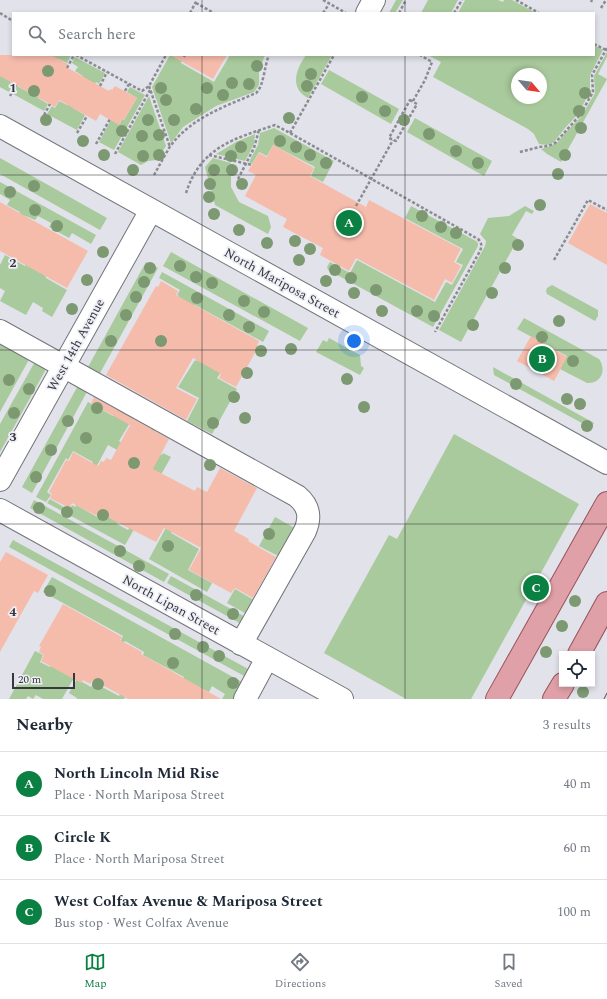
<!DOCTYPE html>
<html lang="en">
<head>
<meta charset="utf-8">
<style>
	body { margin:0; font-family:Spectral,serif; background:#f2f2f3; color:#1f2937 }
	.controls { position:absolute; right:12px; bottom:12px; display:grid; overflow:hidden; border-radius:0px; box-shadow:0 2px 6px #0003 }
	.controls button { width:36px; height:36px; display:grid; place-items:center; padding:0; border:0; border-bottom:1px solid #e0e1e3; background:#fff; color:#1f2937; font:20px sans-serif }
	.compass { position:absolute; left:511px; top:68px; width:36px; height:36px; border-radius:50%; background:#fff; box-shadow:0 2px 6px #0003; rotate:119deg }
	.scale { position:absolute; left:12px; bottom:10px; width:63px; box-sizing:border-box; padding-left:4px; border:2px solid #38383c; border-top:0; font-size:11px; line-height:14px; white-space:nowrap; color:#38383c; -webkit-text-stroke:3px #eeeff7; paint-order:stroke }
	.you { position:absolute; left:354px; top:341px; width:14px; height:14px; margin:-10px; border:3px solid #fff; border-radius:50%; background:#1a73e8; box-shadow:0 0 0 6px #1a73e833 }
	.badge { display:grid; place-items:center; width:26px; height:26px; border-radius:50%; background:#0b8043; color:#fff; font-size:13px; font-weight:700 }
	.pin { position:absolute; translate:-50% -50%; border:2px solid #fff; box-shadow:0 1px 4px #0006 }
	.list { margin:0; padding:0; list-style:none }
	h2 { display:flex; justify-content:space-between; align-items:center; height:52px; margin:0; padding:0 16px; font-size:17px }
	h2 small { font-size:13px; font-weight:400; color:#747a83 }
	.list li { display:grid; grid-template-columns:26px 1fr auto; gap:12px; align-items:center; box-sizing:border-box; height:64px; padding:0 16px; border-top:1px solid #e0e1e3 }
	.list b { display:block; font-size:15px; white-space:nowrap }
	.list p { margin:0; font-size:13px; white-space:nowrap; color:#747a83 }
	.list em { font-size:13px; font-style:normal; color:#747a83 }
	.icon { flex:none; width:22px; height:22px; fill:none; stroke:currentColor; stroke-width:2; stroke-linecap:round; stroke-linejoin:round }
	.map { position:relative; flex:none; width:607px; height:699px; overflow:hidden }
	.search { position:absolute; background:#fff; box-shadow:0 2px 6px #0003; left:12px; right:12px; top:12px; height:44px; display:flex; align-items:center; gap:10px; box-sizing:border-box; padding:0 14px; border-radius:0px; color:#747a83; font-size:15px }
	.sheet { height:244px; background:#fff }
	nav { display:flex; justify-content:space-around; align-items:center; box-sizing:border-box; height:56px; border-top:1px solid #e0e1e3; background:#fff; font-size:11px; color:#747a83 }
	nav a { display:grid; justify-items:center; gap:2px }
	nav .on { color:#0b8043 }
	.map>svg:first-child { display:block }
</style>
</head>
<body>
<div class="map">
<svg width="607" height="699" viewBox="0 0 607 699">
	<rect width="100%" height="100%" fill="#e1e2ea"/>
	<path fill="#a9ca9c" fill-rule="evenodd" d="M396 0H403L395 13H389Z
		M428 0H458L451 13H421Z
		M465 0H498L503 2 504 0H512L536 13H458Z
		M594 45 603 50 590 75V91L579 113 565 128 554 142 547 145 539 144 534 134 528 129 433 77 441 62 428 55H594ZM517 74H541V98H517Z
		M607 52V57L598 74 607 79 561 162 547 154 541 149 548 147 558 142 564 134 581 117 595 93 594 76Z
		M48 55H71L67 63 59 59 38 98 48 104 44 111 13 94 17 86 28 92Z
		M170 55 183 58 181 63 214 82 230 55H265L259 71V85L254 92 216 106 183 127 171 143 152 87Z
		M306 55H332L308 98C289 88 296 69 306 55Z
		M75 57 105 73 99 84 96 82 93 87 86 83 73 108 85 115 77 130 47 114 52 106 55 108 59 101 67 105 83 76 75 71 78 67 72 63Z
		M0 67 14 76 10 82 14 84 9 92 0 87Z
		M329 70 399 109 391 124 321 84Z
		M130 87 145 95 114 150 99 142 111 120 120 124 122 119 124 120 137 98 127 92Z
		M149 96 166 146 157 160 148 161 141 165 118 152Z
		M415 118 492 161 484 176 407 132Z
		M274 128 334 161 323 182 311 176 315 167 273 145 267 156 259 152 252 164 249 162 258 145 260 133Z
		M255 134 254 144 245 161 216 154 236 142Z
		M0 158 107 218 100 230 0 174Z
		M213 158 231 163V187L239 202 268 216 271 227 268 234 215 205 205 167Z
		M0 182 96 235 91 244 72 233 69 238 49 227 51 223 38 216 35 220 26 216 25 217 19 214 20 212 7 205 10 200 0 194Z
		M411 206 476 241 478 243V246L433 327 328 270 327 267 330 262 350 273 357 260 435 302 446 282 452 285 463 265 456 262 463 249 405 218Z
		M525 206 534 211 532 214 526 211 512 235 518 239 461 342 439 330 485 246 486 241 480 234 488 218 509 216Z
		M171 252 308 328 300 341 163 266Z
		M5 255 25 266 32 255 46 277V278L67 290 52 317 42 311 43 308 33 302 26 315 0 301 5 291 0 288V265Z
		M146 262 158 268 99 375 88 367Z
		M162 272 269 331 263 342 195 305 185 324H164L179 296 177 295 180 290 159 278Z
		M552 285 598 310V316L595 321 547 294 546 291 547 288Z
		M524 318 599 359C607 370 601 384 587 383L560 369 567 356 517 329Z
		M329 338 360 355 361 366 364 368 360 375 316 352 323 340 327 342Z
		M0 339 31 356 0 412Z
		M37 358 45 362V371L0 452V424Z
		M195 360 196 361 197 360 221 372 217 378 237 389 212 434 187 421 199 398 178 387Z
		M493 367 594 423 591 428 494 375Z
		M80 382 89 388 32 493 22 487Z
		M88 402 113 416 120 403 134 416 119 441 123 444 119 451 108 445 93 473 89 471 93 462 73 451 68 460 66 458 47 492 51 495 46 502 36 497Z
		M152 428 155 429 146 446 162 455 163 453 171 457 158 480 139 451Z
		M454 434 579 504 471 699H406L324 653 389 535 397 539Z
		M125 472 120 518 117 524 128 530 132 524 136 526 125 545 47 503 50 499 69 510 72 505 75 507 76 505 99 518Z
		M34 500 169 574 164 582 30 508Z
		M275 517 300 531 252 617 227 603 235 589 254 600 280 557 259 546Z
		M168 524 174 527 171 533 199 549 188 570 212 583 207 592 149 559Z
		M13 540 250 670 246 677 9 547Z
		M171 576 249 619 245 626 167 583Z
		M52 577 242 682 233 699H222L225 694 212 686 209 692 203 689 197 699 175 694 184 677 143 655 144 652 125 641 123 644 120 642 123 636 43 592Z
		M35 651 43 655 40 662 50 667 56 657 76 674 62 699H43L36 695 33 699 28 696 26 699H9Z
		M102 668 105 676 100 686 119 696 125 685 131 688 124 699H77V698L69 693 77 679 91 687Z"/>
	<path fill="#f6bcab" d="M0 55H51L68 64 66 67 109 91 110 89 112 90 115 86 137 98 124 120 122 119 119 125 100 114 96 121 59 100 55 107 0 76Z
		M170 55H227L213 79Z
		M273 145 314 168 310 176 366 207 369 200 461 249 454 262 461 266 452 283 445 279 434 300 356 258 349 271 320 255 323 248 283 227 287 219 245 196 256 175 248 171 259 153 267 157Z
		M0 202 88 251 67 288 0 251Z
		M590 204 607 213V265L568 243Z
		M161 281 178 291 176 295 259 341 257 346 258 347 236 387 219 378 221 374 193 358 176 388 197 399 186 420 106 375 156 286 158 287Z
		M531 336 567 357 554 381 517 361Z
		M94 397 169 439 153 469 195 491 197 487 207 492 220 468 257 488 234 531 249 539 248 541 276 557 253 598 235 588 231 593 189 570 201 548 164 528 156 542 101 514 99 517 72 503 69 508 50 498 52 494 49 492 66 460 69 461 73 452 98 466 101 461 104 462 106 458 111 460 130 425 91 403Z
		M6 552 48 575 38 593 34 591 0 652V562Z
		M63 604 122 637 120 640 142 652 141 654 221 699H128L93 680 90 684 83 680 81 683 41 661 44 655 39 652 41 647 39 646Z"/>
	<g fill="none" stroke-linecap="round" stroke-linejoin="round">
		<defs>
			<path id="minor" d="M367 13 374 0
				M0 126 607 463
				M0 331 297 496C309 506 311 517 305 531L241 644
				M0 480 151 210
				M0 510 342 699
				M245 699 267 658"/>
			<path id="major" d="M579 654 607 603
				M497 699 607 503
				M554 699 563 684"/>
		</defs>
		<use href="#minor" stroke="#73747b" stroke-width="24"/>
		<use href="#major" stroke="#97525b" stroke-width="24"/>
		<path stroke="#8b8b91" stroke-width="2.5" stroke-dasharray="3 2" stroke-linecap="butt" d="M323 0 346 13
			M516 0 539 13
			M591 2 592 0
			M196 3 214 13
			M601 8 606 0
			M0 13 13 21
			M190 13 197 0
			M323 13 329 4
			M399 13 406 0
			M454 13 462 0
			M594 44 606 50
			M76 55 142 91 149 86 166 55
			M183 55 186 57
			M67 68 74 55
			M100 86 107 72
			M149 86 170 147
			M125 91 129 84
			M10 96 16 85
			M410 100 417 104 396 141 389 138Z
			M413 101 425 80 432 62 420 55
			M44 115 50 104
			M77 133 87 116
			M290 133 334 55
			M96 144 110 119
			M520 152 539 147 548 146 555 143 580 115 593 92 592 75 607 48
			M115 154 150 90
			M209 155 252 165
			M154 175C159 166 164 157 169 148 190 118 224 107 256 93 264 86 264 67 269 55
			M238 179 254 148 259 130
			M186 193C201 147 233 139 275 125L290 133 478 239C482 243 482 246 480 251L435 332
			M356 206 393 140
			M554 260 588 200 607 210"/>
		<use href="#minor" stroke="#fff" stroke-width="22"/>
		<use href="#major" stroke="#dfa0a7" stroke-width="22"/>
		<path stroke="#4b4b50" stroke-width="1" d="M604 699 607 693"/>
	</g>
	<g fill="#7c9971">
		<circle cx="257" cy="66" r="6"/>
		<circle cx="48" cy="71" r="6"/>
		<circle cx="311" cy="74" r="6"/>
		<circle cx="232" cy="83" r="6"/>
		<circle cx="249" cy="84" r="6"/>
		<circle cx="307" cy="86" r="6"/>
		<circle cx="161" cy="88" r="6"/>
		<circle cx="207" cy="88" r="6"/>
		<circle cx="34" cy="91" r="6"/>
		<circle cx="585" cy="93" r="6"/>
		<circle cx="223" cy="95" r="6"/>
		<circle cx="362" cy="97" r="6"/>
		<circle cx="166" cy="100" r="6"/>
		<circle cx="196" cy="109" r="6"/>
		<circle cx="385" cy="111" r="6"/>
		<circle cx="579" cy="111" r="6"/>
		<circle cx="289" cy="118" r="6"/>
		<circle cx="46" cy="120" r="6"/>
		<circle cx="148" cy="120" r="6"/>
		<circle cx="174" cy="120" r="6"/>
		<circle cx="404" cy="120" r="6"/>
		<circle cx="581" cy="128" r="6"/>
		<circle cx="122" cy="131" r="6"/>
		<circle cx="429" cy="134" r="6"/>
		<circle cx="159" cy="135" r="6"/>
		<circle cx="142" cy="136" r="6"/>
		<circle cx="83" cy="141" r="6"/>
		<circle cx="280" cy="141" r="6"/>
		<circle cx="241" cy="147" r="6"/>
		<circle cx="296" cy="147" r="6"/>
		<circle cx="456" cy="151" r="6"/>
		<circle cx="104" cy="155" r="6"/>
		<circle cx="159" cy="155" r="6"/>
		<circle cx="310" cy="155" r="6"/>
		<circle cx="565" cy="155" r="6"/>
		<circle cx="143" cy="156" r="6"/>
		<circle cx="231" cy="156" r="6"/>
		<circle cx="326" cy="163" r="6"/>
		<circle cx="478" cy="163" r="6"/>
		<circle cx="133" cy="170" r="6"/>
		<circle cx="214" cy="170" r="6"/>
		<circle cx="232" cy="170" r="6"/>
		<circle cx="558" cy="174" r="6"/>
		<circle cx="210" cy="184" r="6"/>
		<circle cx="242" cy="184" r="6"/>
		<circle cx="34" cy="186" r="6"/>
		<circle cx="10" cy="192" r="6"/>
		<circle cx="209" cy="197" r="6"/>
		<circle cx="540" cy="205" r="6"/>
		<circle cx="35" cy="210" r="6"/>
		<circle cx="214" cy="214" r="6"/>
		<circle cx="422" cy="216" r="6"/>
		<circle cx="57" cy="226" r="6"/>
		<circle cx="441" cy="227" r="6"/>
		<circle cx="239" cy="230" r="6"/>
		<circle cx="456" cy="233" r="6"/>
		<circle cx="295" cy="241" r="6"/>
		<circle cx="267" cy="243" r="6"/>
		<circle cx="518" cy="245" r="6"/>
		<circle cx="310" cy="249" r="6"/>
		<circle cx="103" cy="252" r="6"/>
		<circle cx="299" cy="260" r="6"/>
		<circle cx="180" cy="266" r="6"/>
		<circle cx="150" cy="268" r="6"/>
		<circle cx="505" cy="268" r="6"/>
		<circle cx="335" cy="270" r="6"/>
		<circle cx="196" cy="277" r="6"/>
		<circle cx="351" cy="278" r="6"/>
		<circle cx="87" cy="280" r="6"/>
		<circle cx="326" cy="281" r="6"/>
		<circle cx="144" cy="282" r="6"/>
		<circle cx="212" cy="283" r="6"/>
		<circle cx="376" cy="290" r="6"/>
		<circle cx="354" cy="293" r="6"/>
		<circle cx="492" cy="293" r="6"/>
		<circle cx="136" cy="297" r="6"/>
		<circle cx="197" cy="298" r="6"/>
		<circle cx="244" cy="301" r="6"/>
		<circle cx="72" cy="309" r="6"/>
		<circle cx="382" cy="311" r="6"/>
		<circle cx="417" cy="311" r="6"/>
		<circle cx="264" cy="312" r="6"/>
		<circle cx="126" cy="315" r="6"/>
		<circle cx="229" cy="315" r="6"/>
		<circle cx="434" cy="316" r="6"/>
		<circle cx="559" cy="321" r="6"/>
		<circle cx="473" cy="325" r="6"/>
		<circle cx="249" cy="327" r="6"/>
		<circle cx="542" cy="337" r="6"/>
		<circle cx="111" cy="341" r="6"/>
		<circle cx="161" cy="341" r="6"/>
		<circle cx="291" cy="349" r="6"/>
		<circle cx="261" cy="351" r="6"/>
		<circle cx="573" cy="361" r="6"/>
		<circle cx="247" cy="373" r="6"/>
		<circle cx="347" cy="379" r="6"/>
		<circle cx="9" cy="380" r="6"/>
		<circle cx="516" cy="384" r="6"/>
		<circle cx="29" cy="389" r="6"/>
		<circle cx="234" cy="397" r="6"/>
		<circle cx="567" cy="399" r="6"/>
		<circle cx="580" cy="404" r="6"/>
		<circle cx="364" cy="407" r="6"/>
		<circle cx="97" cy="408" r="6"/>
		<circle cx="14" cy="413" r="6"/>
		<circle cx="245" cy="418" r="6"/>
		<circle cx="68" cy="421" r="6"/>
		<circle cx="213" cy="423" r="6"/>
		<circle cx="587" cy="426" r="6"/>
		<circle cx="86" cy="438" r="6"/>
		<circle cx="51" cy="450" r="6"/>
		<circle cx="134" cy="463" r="6"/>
		<circle cx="210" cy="465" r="6"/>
		<circle cx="36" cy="477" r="6"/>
		<circle cx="39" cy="508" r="6"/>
		<circle cx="67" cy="512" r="6"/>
		<circle cx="103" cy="515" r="6"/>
		<circle cx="269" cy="534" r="6"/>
		<circle cx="168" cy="546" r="6"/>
		<circle cx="120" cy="551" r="6"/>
		<circle cx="139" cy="566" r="6"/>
		<circle cx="50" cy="591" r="6"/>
		<circle cx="196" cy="595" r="6"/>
		<circle cx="575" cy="601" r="6"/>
		<circle cx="233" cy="614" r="6"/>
		<circle cx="562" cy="626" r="6"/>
		<circle cx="175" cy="634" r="6"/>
		<circle cx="203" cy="647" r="6"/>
		<circle cx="546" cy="652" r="6"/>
		<circle cx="219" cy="656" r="6"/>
		<circle cx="173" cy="663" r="6"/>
		<circle cx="233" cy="683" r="6"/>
		<circle cx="98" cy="684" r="6"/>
		<circle cx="583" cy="692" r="6"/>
	</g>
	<path fill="none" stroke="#38383c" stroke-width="1" stroke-opacity="0.55" d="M202 0V13M405 0V13M202 55V699M405 55V699M0 175H607M0 350H607M0 524H607"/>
	<g text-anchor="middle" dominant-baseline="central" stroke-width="3.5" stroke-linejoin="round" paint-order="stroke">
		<g font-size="13" fill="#38383c" stroke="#eeeff7">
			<text transform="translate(282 283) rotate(29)">North Mariposa Street</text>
			<text transform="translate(76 345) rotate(-61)">West 14th Avenue</text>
			<text transform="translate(171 605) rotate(29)">North Lipan Street</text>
		</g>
	</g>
	<g font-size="13" text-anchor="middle" font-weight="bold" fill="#38383c" stroke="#eeeff7" stroke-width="3.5" stroke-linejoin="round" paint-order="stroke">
		<text x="13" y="92">1</text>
		<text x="13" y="267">2</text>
		<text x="13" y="441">3</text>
		<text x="13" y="616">4</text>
	</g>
</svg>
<div class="controls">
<button><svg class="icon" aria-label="locate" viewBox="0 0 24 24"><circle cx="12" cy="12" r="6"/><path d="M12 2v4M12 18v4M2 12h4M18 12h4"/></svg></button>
</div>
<svg class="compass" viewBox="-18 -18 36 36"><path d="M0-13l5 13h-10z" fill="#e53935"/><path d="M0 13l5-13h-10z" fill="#747a83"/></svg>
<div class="scale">20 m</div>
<div class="you"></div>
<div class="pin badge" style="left:349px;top:223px">A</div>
<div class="pin badge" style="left:542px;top:359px">B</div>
<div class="pin badge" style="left:536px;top:588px">C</div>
<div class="search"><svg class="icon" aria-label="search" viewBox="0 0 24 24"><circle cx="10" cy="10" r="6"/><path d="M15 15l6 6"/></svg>Search here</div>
</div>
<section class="sheet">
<h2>Nearby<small>3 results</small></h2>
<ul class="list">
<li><span class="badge">A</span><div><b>North Lincoln Mid Rise</b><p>Place · North Mariposa Street</p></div><em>40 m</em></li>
<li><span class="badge">B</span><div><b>Circle K</b><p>Place · North Mariposa Street</p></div><em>60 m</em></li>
<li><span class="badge">C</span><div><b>West Colfax Avenue &amp; Mariposa Street</b><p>Bus stop · West Colfax Avenue</p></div><em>100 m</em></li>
</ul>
</section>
<nav>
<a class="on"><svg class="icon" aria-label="map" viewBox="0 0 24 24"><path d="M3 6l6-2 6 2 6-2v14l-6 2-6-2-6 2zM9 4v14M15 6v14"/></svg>Map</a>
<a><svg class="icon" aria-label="directions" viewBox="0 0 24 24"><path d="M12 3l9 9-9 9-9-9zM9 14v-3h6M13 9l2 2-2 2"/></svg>Directions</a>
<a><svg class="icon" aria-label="saved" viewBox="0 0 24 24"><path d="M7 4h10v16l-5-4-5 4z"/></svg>Saved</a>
</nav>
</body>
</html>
